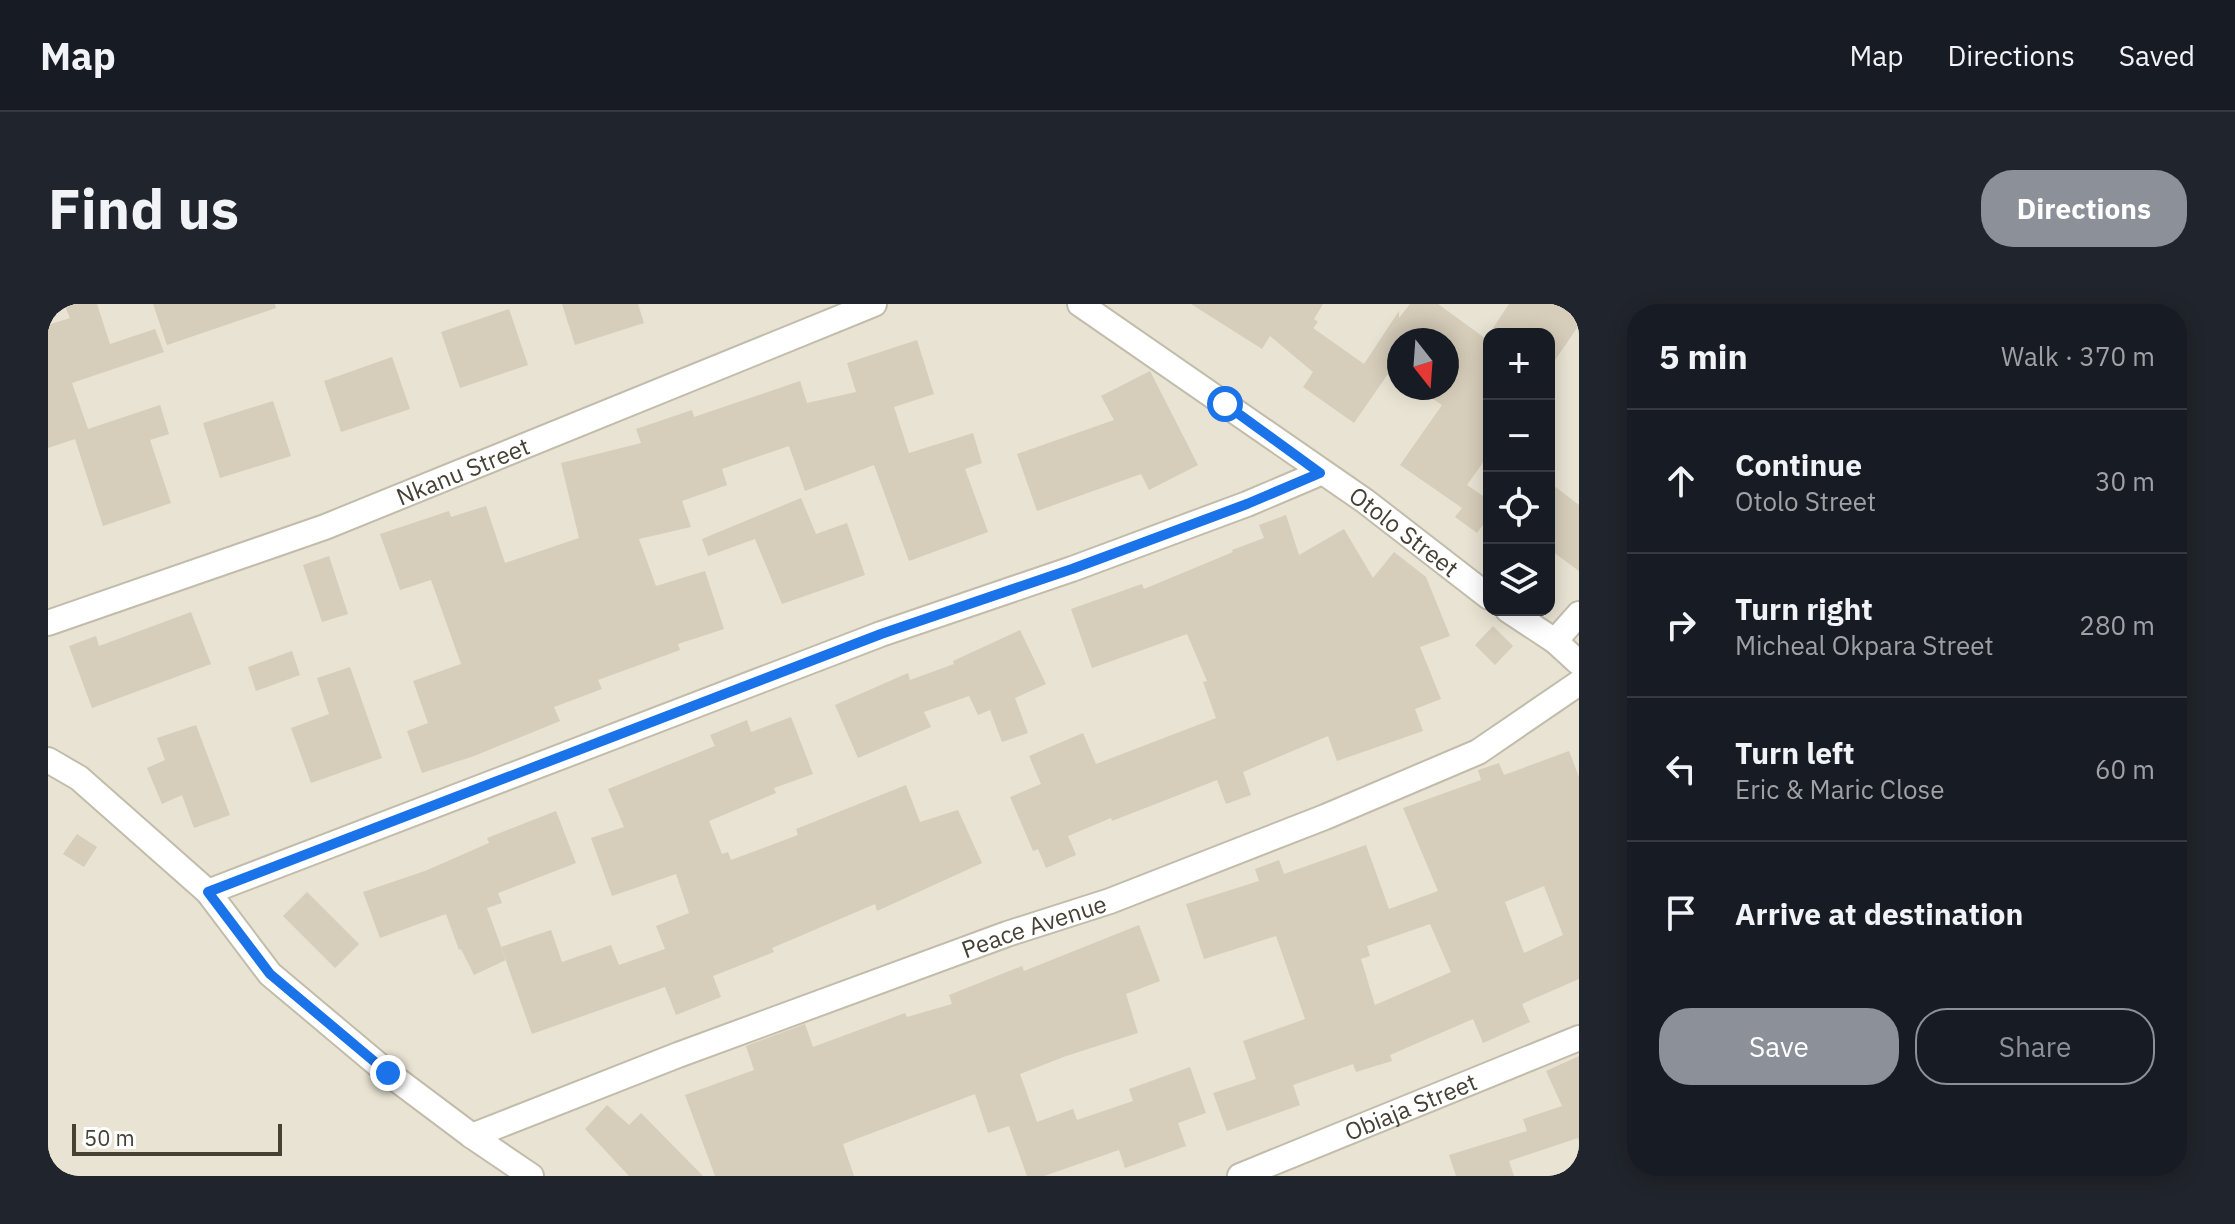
<!DOCTYPE html>
<html lang="en">
<head>
<meta charset="utf-8">
<style>
	body { margin:0; font-family:"IBM Plex Sans",sans-serif; background:#20242c; color:#f1f3f6 }
	.controls { position:absolute; right:24px; top:24px; display:grid; overflow:hidden; border-radius:16px; box-shadow:0 4px 20px #0003 }
	.controls button { width:72px; height:72px; display:grid; place-items:center; padding:0; border:0; border-bottom:2px solid #363941; background:#171b24; color:#f1f3f6; font:40px sans-serif }
	.compass { position:absolute; left:1339px; top:24px; width:72px; height:72px; border-radius:50%; background:#171b24; box-shadow:0 4px 20px #0003; rotate:163deg }
	.scale { position:absolute; left:24px; bottom:20px; width:210px; box-sizing:border-box; padding-left:8px; border:4px solid #464134; border-top:0; font-size:22px; line-height:28px; white-space:nowrap; color:#464134; -webkit-text-stroke:6px #fff; paint-order:stroke }
	.stop { position:absolute; width:24px; height:24px; margin:-18px; border:6px solid #1a73e8; border-radius:50%; background:#fff }
	.stop.end { background:#1a73e8; border-color:#fff; box-shadow:0 2px 8px #0008 }
	.list { margin:0; padding:0; list-style:none }
	h2 { display:flex; justify-content:space-between; align-items:center; height:104px; margin:0; padding:0 32px; font-size:34px }
	h2 small { font-size:26px; font-weight:400; color:#9ea1a6 }
	.list li { display:grid; grid-template-columns:52px 1fr auto; gap:24px; align-items:center; box-sizing:border-box; height:144px; padding:0 32px; border-top:2px solid #363941 }
	.list b { display:block; font-size:30px; white-space:nowrap }
	.list p { margin:0; font-size:26px; white-space:nowrap; color:#9ea1a6 }
	.list em { font-size:26px; font-style:normal; color:#9ea1a6 }
	.actions { display:flex; gap:16px; padding:24px 32px }
	.actions a { flex:1; padding:18px 0; border:2px solid #8c9099; border-radius:32px; text-align:center; font-size:28px; color:#8c9099 }
	.actions .main { background:#8c9099; color:#fff }
	.icon { flex:none; width:44px; height:44px; fill:none; stroke:currentColor; stroke-width:2; stroke-linecap:round; stroke-linejoin:round }
	.map { position:relative; flex:none; width:1531px; height:872px; overflow:hidden; border-radius:32px }
	header { display:flex; align-items:center; gap:48px; box-sizing:border-box; height:112px; padding:0 40px; background:#171b24; border-bottom:2px solid #363941 }
	header strong { font-size:38px }
	nav { display:flex; gap:44px; margin-inline-start:auto; font-size:28px }
	.intro { display:flex; align-items:center; justify-content:space-between; box-sizing:border-box; height:192px; padding:0 48px }
	h1 { margin:0; font-size:56px }
	.button { padding:20px 36px; border-radius:32px; background:#8c9099; color:#fff; font-size:28px; font-weight:700 }
	main { display:flex; gap:48px; padding:0 48px }
	aside { flex:1; background:#171b24; border-radius:32px; box-shadow:0 4px 20px #0003 }
	.map>svg:first-child { display:block }
</style>
</head>
<body>
<header>
<strong>Map</strong>
<nav><a>Map</a><a>Directions</a><a>Saved</a></nav>
</header>
<div class="intro"><h1>Find us</h1><a class="button">Directions</a></div>
<main>
<div class="map">
<svg width="1531" height="872" viewBox="0 0 1531 872">
	<rect width="100%" height="100%" fill="#f3f0e5"/>
	<path fill="#e8e3d3" fill-rule="evenodd" d="M0 0H1531V872H0ZM1441 30H1501V306H1441ZM1351 36H1399V84H1351Z"/>
	<path fill="#d6cdba" fill-rule="evenodd" d="M16 0H49L62 40 107 25 116 48 24 79 40 125 112 101 121 130 102 136 123 199 55 222 27 135 0 144V21L22 14Z
		M105 0H227L228 4 119 41Z
		M514 0H590L596 19 527 41Z
		M1143 0H1275L1266 15 1270 18 1265 24 1316 60 1351 7V14L1362 0H1390L1441 37V150L1419 181 1441 196V213L1429 229 1407 213 1414 204 1352 161 1394 101 1368 84H1399V36H1351V73L1342 67 1306 119 1255 83 1265 68 1222 32 1214 45Z
		M1461 0H1509L1531 15V21L1501 65V30H1441Z
		M461 5 480 61 412 84 393 28Z
		M869 36 886 90 846 103 861 149 925 129 934 159 917 165 940 228 861 257 826 161 757 187 741 142 674 165 679 181 634 197 643 223 591 235 608 282 657 267 676 325 630 340 632 346 550 376 554 385 506 403 512 417 426 452 374 469 359 427 380 419 365 377 413 360 383 276 352 286 332 230 401 207 403 213 438 202 457 259 531 234 513 159 593 139 588 125 644 106 646 113 752 77 759 99 808 88 799 59Z
		M344 53 362 105 293 128 276 77Z
		M1102 67 1150 161 1101 186 1093 170 989 207 969 150 1066 116 1053 92Z
		M225 97 243 152 172 174 155 119Z
		M1501 178 1531 201V267L1501 245Z
		M753 194 768 230 799 219 817 271 734 300 707 235 660 252 654 235Z
		M1238 211 1251 251 1296 225 1325 274 1346 248 1378 273 1402 332 1372 343 1393 395 1367 405 1375 427 1289 457 1280 432 1195 468 1203 491 1178 500 1169 476 1064 517 1063 514 1020 532 1028 551 998 564 990 545 985 547 962 493 993 480 981 452 1035 429 1048 460 1168 414 1155 378 1159 377 1139 330 1044 364 1023 305 1094 280 1096 285 1185 248 1184 246 1216 234 1211 221Z
		M281 252 300 310 274 318 255 261Z
		M143 308 163 360 44 404 21 342 48 332 51 342Z
		M1445 322 1465 342 1447 361 1427 341Z
		M972 326 998 380 967 394 980 429 954 438 942 406 930 411 921 392 876 408 883 423 810 454 787 401 860 369 862 376 906 360 905 357Z
		M244 347 252 371 208 387 200 363Z
		M302 363 334 454 263 479 243 424 281 410 269 374Z
		M743 413 765 470 726 484 728 489 661 517 674 550 680 548 683 556 750 531 748 525 858 481 872 518 910 506 934 559 829 607 827 600 724 644 726 648 665 672 673 693 628 711 617 683 484 730 453 643 503 626 514 658 563 641 571 661 617 645 608 622 641 609 628 570 564 592 543 534 576 523 560 485 667 442 662 431 699 416 703 428Z
		M148 421 182 511 146 524 134 491 114 500 99 464 117 456 109 434Z
		M1521 447 1531 473V675L1474 700 1482 718 1435 739 1425 715 1342 751 1344 757 1308 768 1305 760 1245 781 1252 801 1179 827 1165 789 1208 775 1195 737 1257 715 1228 632 1156 655 1138 600 1211 577 1207 565 1231 556 1236 570 1318 541 1341 605 1390 587 1355 504 1433 476 1430 466 1451 459 1456 471ZM1496 582 1515 631 1476 649 1457 598ZM1382 620 1403 668 1327 701 1313 655 1322 652 1319 642Z
		M508 507 528 559 450 589 454 599 439 604 458 656 426 671 413 645 411 646 398 610 332 634 315 588 377 567 441 539 439 534Z
		M29 530 49 543 36 563 15 550Z
		M259 588 311 640 287 664 235 612Z
		M1091 621 1112 677 1078 690 1090 729 1018 752 972 770 989 818 1025 805 1029 816 1085 797 1081 785 1142 763 1158 809 1130 819 1138 842 1077 864 1071 846 996 872H979L961 822 940 829 927 790 795 840 806 872H667L637 791 706 766 698 742 757 720 765 743 857 709 859 713 904 700 901 691 974 662 976 667Z
		M1531 752V837L1530 834 1461 857 1466 872H1408L1401 851 1479 827 1475 815 1514 802 1498 767Z
		M559 801 581 821 593 809 655 872H581L537 825Z"/>
	<g fill="none" stroke-linecap="round" stroke-linejoin="round">
		<defs>
			<g id="minor">
				<path id="s1" d="M1032 0 1317 197 1441 293"/>
				<path d="M1460 306 1507 337 1531 359"/>
				<path id="s2" d="M0 319 277 223 826 0"/>
				<path d="M1507 337 1531 310"/>
				<path d="M0 456 31 474 160 588 222 670 340 769 424 832 483 872"/>
				<path d="M160 588 833 330 1024 265 1199 200 1272 169"/>
				<path id="s3" d="M424 832 630 751 959 630 1062 597 1277 513 1430 448 1531 379"/>
				<path id="s4" d="M1192 872 1531 734"/>
			</g>
		</defs>
		<use href="#minor" stroke="#c2bcaa" stroke-width="28"/>
		<use href="#minor" stroke="#fff" stroke-width="24"/>
	</g>
	<g fill="none" stroke-linecap="round" stroke-linejoin="round">
		<path stroke="#1a73e8" stroke-width="10" d="M340 769 222 670 160 588 833 330 1024 265 1199 200 1272 169 1177 100"/>
	</g>
	<g text-anchor="middle" dominant-baseline="central" stroke-width="6" stroke-linejoin="round" paint-order="stroke">
		<g font-size="24" fill="#464134" stroke="#fff">
			<text stroke="none"><textPath href="#s2" startOffset="442">Nkanu Street</textPath></text>
			<text stroke="none"><textPath href="#s1" startOffset="396">Otolo Street</textPath></text>
			<text stroke="none"><textPath href="#s3" startOffset="600">Peace Avenue</textPath></text>
			<text stroke="none"><textPath href="#s4" startOffset="184">Obiaja Street</textPath></text>
		</g>
	</g>
</svg>
<div class="controls">
<button>+</button>
<button>−</button>
<button><svg class="icon" aria-label="locate" viewBox="0 0 24 24"><circle cx="12" cy="12" r="6"/><path d="M12 2v4M12 18v4M2 12h4M18 12h4"/></svg></button>
<button><svg class="icon" aria-label="layers" viewBox="0 0 24 24"><path d="M12 4l9 5-9 5-9-5zM3 14l9 5 9-5"/></svg></button>
</div>
<svg class="compass" viewBox="-18 -18 36 36"><path d="M0-13l5 13h-10z" fill="#e53935"/><path d="M0 13l5-13h-10z" fill="#9ea1a6"/></svg>
<div class="scale">50 m</div>
<div class="stop" style="left:1177px;top:100px"></div>
<div class="stop end" style="left:340px;top:769px"></div>
</div>
<aside>
<h2>5 min<small>Walk · 370 m</small></h2>
<ul class="list">
<li><svg class="icon" aria-label="ahead" viewBox="0 0 24 24"><path d="M12 20V5M6 11l6-6 6 6"/></svg><div><b>Continue</b><p>Otolo Street</p></div><em>30 m</em></li>
<li><svg class="icon" aria-label="right" viewBox="0 0 24 24"><path d="M7 20v-9h11M14 6l5 5-5 5"/></svg><div><b>Turn right</b><p>Micheal Okpara Street</p></div><em>280 m</em></li>
<li><svg class="icon" aria-label="left" viewBox="0 0 24 24"><path d="M17 20v-9H6M10 6l-5 5 5 5"/></svg><div><b>Turn left</b><p>Eric &amp; Maric Close</p></div><em>60 m</em></li>
<li><svg class="icon" aria-label="arrive" viewBox="0 0 24 24"><path d="M6 21V4h12l-3 4 3 4H6"/></svg><div><b>Arrive at destination</b></div></li>
</ul>
<div class="actions"><a class="main">Save</a><a>Share</a></div>
</aside>
</main>
</body>
</html>
